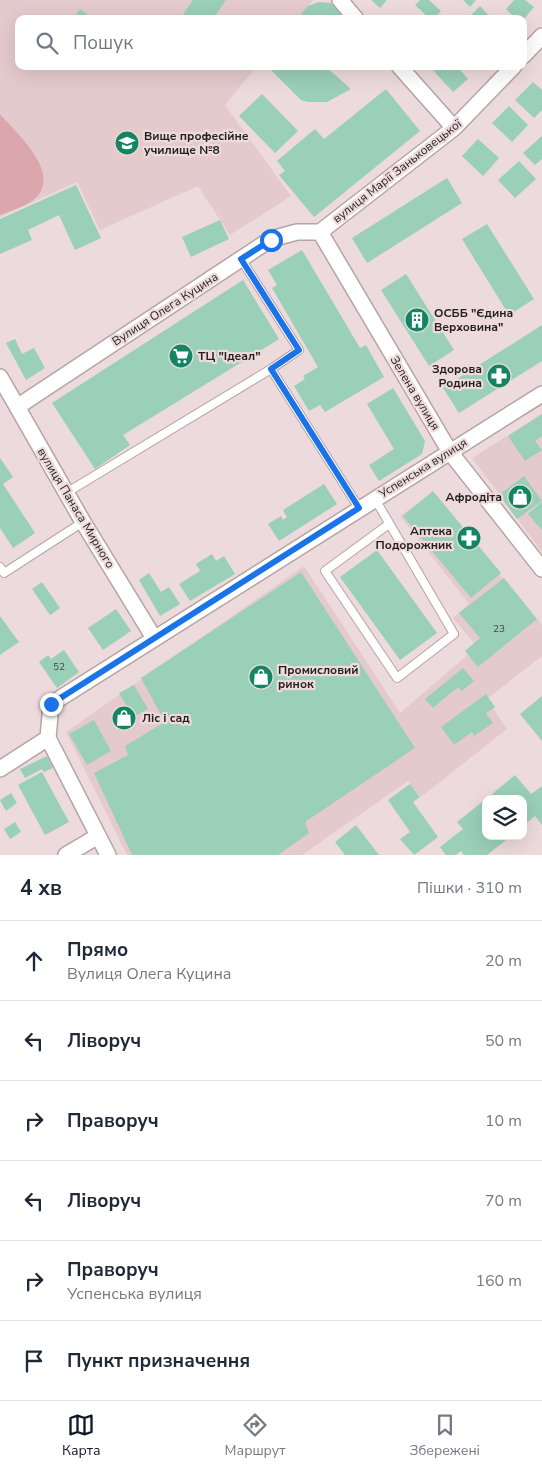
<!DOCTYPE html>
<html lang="uk">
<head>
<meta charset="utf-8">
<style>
	body { margin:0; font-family:"Nunito Sans",sans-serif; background:#f6f6f7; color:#1f2937 }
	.controls { position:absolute; right:15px; bottom:15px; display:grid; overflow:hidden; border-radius:10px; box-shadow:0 5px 20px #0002 }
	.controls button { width:45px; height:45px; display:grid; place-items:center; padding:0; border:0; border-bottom:1px solid #e0e1e3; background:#fff; color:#1f2937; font:25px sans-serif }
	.stop { position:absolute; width:15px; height:15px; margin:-11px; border:4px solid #1a73e8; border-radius:50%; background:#fff }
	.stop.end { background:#1a73e8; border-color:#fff; box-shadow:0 1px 5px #0008 }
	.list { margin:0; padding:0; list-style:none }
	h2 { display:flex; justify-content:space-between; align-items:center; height:65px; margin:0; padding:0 20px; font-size:21px }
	h2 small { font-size:16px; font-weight:400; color:#747a83 }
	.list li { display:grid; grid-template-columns:32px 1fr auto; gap:15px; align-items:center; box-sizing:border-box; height:80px; padding:0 20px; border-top:1px solid #e0e1e3 }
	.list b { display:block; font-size:19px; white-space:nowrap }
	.list p { margin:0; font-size:16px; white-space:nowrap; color:#747a83 }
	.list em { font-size:16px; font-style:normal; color:#747a83 }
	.icon { flex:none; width:28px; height:28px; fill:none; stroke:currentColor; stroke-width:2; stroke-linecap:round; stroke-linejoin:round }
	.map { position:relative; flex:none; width:542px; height:855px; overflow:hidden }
	.search { position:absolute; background:#fff; box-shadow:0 5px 20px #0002; left:15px; right:15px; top:15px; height:55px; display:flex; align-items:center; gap:12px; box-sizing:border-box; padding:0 18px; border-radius:10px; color:#747a83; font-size:19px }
	.sheet { height:545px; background:#fff }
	nav { display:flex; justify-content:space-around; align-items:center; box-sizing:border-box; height:70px; border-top:1px solid #e0e1e3; background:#fff; font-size:14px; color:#747a83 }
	nav a { display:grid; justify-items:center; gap:2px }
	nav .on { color:#111827 }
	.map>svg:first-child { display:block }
</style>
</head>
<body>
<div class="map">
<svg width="542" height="855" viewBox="0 0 542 855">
	<rect width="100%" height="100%" fill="#eddadc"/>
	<path fill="#e5cacd" d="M0 0H313L298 19H19V66H257L225 105 291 196 230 235 198 186 100 230 77 182 0 217Z
		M542 414V552L472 458Z
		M432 493 542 625V656L487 699 507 729 421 797 408 781 302 855H127L66 732 304 566 400 713 477 647 453 618 469 604 400 516Z"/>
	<path fill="#dba7ac" d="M0 114C17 134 66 176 32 201 23 207 10 211 0 215Z"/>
	<path fill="#9acfb8" d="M193 0H226L213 19H180Z
		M371 0H387L380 8Z
		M420 0H429L441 11 434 19H430L415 5Z
		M463 0H476L470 7Z
		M514 0H525L534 7 524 19H516L506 9Z
		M319 2 331 3 346 19H297L308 6Z
		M480 6 492 19H473L470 16Z
		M80 9 90 16 88 19H73Z
		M267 66H325L351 89 327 102H308L301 100Z
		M429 66H457L468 79 453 92Z
		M533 82 542 90V110L534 118 515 100Z
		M386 89 420 131 314 217 279 175 285 171 277 161 315 129 324 139Z
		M262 94 298 131 275 153 239 116Z
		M509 106 528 125 512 142 492 123Z
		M542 136V159L535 165 523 153Z
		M478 139 499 158 483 176 462 156Z
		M519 161 536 179 515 198 498 180Z
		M447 178 462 203 367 263 352 238Z
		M76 185 101 238 75 250 59 215 28 230 32 240 0 254V219Z
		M220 220 229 239 191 257 182 237Z
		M487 224 534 299 509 315 462 239Z
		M302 250 360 348 366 345 384 377 325 412 320 405 309 411 294 386 305 379 303 376 318 367 272 288 277 285 268 270Z
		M406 274 454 350 429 366 381 290Z
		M243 280 279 339 123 435 130 445 95 469 52 403Z
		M542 325V361L459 413 443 388Z
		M15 339 22 354 34 348 45 368 26 380 6 343Z
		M393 388 425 441 422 454 379 481 369 465 394 449 367 404Z
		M542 414V436L535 441 542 450 525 461 508 436Z
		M0 458 13 477 3 484 35 533 13 548 0 528Z
		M524 476 542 501 517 519 499 495Z
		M324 484 337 504 279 541 268 524 281 516 283 520 287 517 283 510Z
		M433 491 501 573 471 598 403 516Z
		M542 502V530L528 514Z
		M377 550 437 633 400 660 340 577Z
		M212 554 216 561 224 556 235 574 190 601 179 584 200 571 196 564Z
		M301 572 415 748 305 822 309 833 278 855H132L94 773 128 755 125 746 165 722 141 678Z
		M149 573 161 592 169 587 180 604 160 616 139 580Z
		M504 578 537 619 478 667 465 651 480 638 459 613Z
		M42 582 60 608 50 615 32 589Z
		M116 609 131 631 103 650 88 628Z
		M0 616 19 642 0 655Z
		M64 650 79 672 57 688 39 662 48 655 51 659Z
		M463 668 474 681 462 691 458 687 433 708 425 699Z
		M134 685 148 709 133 717 119 693Z
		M486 694 495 707 486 713 493 723 474 736 472 732 454 745 441 727Z
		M542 696V741L520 714Z
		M94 720 111 751 87 765 69 734Z
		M47 756 53 768 44 772 42 769 25 778 20 769Z
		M42 772 69 822 45 835 18 785Z
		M515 775 531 794 542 786V825L535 816 523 826V799H486Z
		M410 784 420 797 413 802 438 837 414 855 400 839 410 832 388 800Z
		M11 793 17 803 6 811 0 800Z
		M486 799V836H511L487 855H464L461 851 456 855H446L440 847 463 829 457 822Z
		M15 822 21 832 10 839 4 829Z
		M356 825 379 855H345L335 842Z"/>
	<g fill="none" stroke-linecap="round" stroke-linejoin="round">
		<defs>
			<path id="service" d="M241 259 299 350 271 369
				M66 493 271 369 359 508
				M375 499 454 634 397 678 325 571 389 524
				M0 567 4 573 83 522"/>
			<path id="minor" d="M340 0 356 19
				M523 56 542 36
				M399 66 454 128
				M320 232 450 452 542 569
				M320 232 454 128 514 66
				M0 377 83 522 154 638
				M17 407 271 239 297 232H320
				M0 769 48 738
				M66 855 98 836
				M108 855 48 738 51 704 542 394"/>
		</defs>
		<use href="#service" stroke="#b5a4a5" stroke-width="10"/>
		<use href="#minor" stroke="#b5a4a5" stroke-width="18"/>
		<use href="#service" stroke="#fff" stroke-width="8"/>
		<use href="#minor" stroke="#fff" stroke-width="15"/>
	</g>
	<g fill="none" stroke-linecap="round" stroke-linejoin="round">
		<path stroke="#1a73e8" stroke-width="6" d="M51 704 359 508 271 369 299 350 241 259 271 240"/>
	</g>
	<defs>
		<symbol id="university-disc" viewBox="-11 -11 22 22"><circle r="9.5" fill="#148563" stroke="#eddadc"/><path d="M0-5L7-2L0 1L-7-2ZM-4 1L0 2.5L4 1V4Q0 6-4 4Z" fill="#fff"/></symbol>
		<symbol id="building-disc" viewBox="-11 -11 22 22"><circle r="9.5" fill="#148563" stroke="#eddadc"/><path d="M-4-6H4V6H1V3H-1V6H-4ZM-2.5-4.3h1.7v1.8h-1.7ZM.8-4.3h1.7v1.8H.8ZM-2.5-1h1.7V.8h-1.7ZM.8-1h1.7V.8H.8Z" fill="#fff"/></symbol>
		<symbol id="supermarket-disc" viewBox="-11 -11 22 22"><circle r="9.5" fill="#148563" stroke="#eddadc"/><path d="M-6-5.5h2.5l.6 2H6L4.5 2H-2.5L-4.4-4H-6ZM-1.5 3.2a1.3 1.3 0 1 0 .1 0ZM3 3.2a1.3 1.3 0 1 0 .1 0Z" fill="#fff"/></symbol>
		<symbol id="pharmacy-disc" viewBox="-11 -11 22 22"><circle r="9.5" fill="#148563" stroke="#eddadc"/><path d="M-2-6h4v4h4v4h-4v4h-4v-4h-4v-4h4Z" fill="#fff"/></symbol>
		<symbol id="shop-disc" viewBox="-11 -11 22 22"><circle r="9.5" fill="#148563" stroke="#eddadc"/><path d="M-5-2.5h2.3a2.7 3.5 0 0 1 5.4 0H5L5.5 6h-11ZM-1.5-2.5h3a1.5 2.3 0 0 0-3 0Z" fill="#fff"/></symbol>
	</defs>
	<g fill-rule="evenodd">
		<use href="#university-disc" x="113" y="129" width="28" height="28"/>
		<use href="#building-disc" x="403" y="306" width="28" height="28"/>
		<use href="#supermarket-disc" x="167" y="342" width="28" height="28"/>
		<use href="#pharmacy-disc" x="485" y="362" width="28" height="28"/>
		<use href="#shop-disc" x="506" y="483" width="28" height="28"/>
		<use href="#pharmacy-disc" x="455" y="524" width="28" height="28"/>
		<use href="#shop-disc" x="247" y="663" width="28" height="28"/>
		<use href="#shop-disc" x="110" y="704" width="28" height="28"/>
	</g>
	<g text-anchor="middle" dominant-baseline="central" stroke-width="4.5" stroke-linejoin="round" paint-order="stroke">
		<g font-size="10" fill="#424a44">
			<text x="499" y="629">23</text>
			<text x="59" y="667">52</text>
		</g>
		<g font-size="12" font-weight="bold" fill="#241e1e" stroke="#eddadc" text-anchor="start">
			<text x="144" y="136">Вище професійне<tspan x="144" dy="14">училище №8</tspan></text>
			<text x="434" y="313">ОСББ "Єдина<tspan x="434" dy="14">Верховина"</tspan></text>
			<text x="198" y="356">ТЦ "Ідеал"</text>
			<text x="482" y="369" text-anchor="end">Здорова<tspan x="482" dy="14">Родина</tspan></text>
			<text x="502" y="497" text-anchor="end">Афродіта</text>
			<text x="452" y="531" text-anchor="end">Аптека<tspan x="452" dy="14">Подорожник</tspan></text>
			<text x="278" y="670">Промисловий<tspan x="278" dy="14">ринок</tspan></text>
			<text x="142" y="718">Ліс і сад</text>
		</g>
		<g font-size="12" fill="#241e1e" stroke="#eddadc">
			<text transform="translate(397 171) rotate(-38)">вулиця Марії Заньковецької</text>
			<text transform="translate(165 309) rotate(-33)">Вулиця Олега Куцина</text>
			<text transform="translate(415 393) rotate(59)">Зелена вулиця</text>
			<text transform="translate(423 468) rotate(-32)">Успенська вулиця</text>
			<text transform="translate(76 508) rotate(59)">вулиця Панаса Мирного</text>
		</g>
	</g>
</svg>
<div class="controls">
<button><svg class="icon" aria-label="layers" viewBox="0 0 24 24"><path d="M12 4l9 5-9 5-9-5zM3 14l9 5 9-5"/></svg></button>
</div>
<div class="stop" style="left:271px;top:240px"></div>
<div class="stop end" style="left:51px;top:704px"></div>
<div class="search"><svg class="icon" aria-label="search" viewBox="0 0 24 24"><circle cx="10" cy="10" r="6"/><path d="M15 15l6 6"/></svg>Пошук</div>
</div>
<section class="sheet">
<h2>4 хв<small>Пішки · 310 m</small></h2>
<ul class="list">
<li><svg class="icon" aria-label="ahead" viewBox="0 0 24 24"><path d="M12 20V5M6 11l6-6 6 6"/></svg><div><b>Прямо</b><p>Вулиця Олега Куцина</p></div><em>20 m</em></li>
<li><svg class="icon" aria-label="left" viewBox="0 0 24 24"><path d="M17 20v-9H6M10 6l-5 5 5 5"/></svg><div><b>Ліворуч</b></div><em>50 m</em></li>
<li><svg class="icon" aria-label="right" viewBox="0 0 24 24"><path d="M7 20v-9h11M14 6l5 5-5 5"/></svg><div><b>Праворуч</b></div><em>10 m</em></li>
<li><svg class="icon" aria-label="left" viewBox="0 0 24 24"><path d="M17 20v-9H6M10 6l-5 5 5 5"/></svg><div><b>Ліворуч</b></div><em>70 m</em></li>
<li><svg class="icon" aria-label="right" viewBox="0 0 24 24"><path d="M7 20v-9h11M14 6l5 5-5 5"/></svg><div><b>Праворуч</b><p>Успенська вулиця</p></div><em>160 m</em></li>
<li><svg class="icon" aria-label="arrive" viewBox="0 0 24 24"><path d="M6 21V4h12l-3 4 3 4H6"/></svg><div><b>Пункт призначення</b></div></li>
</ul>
</section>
<nav>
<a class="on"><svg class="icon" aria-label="map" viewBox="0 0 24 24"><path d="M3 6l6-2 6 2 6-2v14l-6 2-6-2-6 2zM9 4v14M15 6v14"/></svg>Карта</a>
<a><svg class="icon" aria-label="directions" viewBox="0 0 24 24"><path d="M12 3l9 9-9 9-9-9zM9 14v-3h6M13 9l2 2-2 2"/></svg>Маршрут</a>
<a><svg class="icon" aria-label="saved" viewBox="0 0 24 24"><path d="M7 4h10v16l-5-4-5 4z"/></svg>Збережені</a>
</nav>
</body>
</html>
